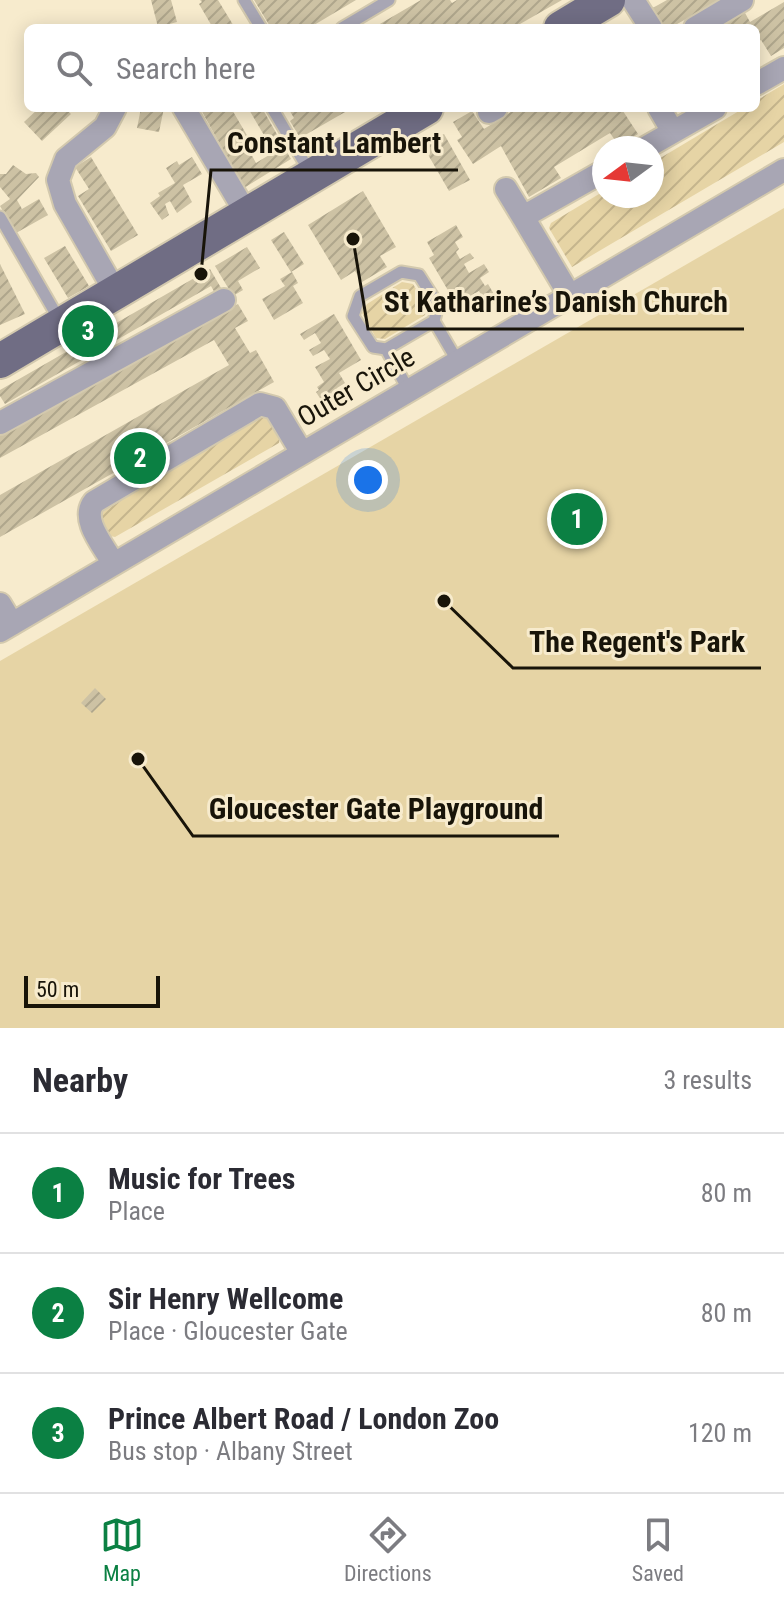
<!DOCTYPE html>
<html lang="en">
<head>
<meta charset="utf-8">
<style>
	body { margin:0; font-family:"Roboto Condensed",sans-serif; background:#f2f2f3; color:#2b2b33 }
	.compass { position:absolute; left:592px; top:136px; width:72px; height:72px; border-radius:50%; background:#fff; box-shadow:0 4px 20px #0003; rotate:255deg }
	.scale { position:absolute; left:24px; bottom:20px; width:136px; box-sizing:border-box; padding-left:8px; border:4px solid #181409; border-top:0; font-size:22px; line-height:28px; white-space:nowrap; color:#181409; -webkit-text-stroke:6px #f7ebcd; paint-order:stroke }
	.you { position:absolute; left:368px; top:480px; width:28px; height:28px; margin:-20px; border:6px solid #fff; border-radius:50%; background:#1a73e8; box-shadow:0 0 0 12px #1a73e833 }
	.badge { display:grid; place-items:center; width:52px; height:52px; border-radius:50%; background:#0b8043; color:#fff; font-size:26px; font-weight:700 }
	.pin { position:absolute; translate:-50% -50%; border:4px solid #fff; box-shadow:0 2px 8px #0006 }
	.list { margin:0; padding:0; list-style:none }
	h2 { display:flex; justify-content:space-between; align-items:center; height:104px; margin:0; padding:0 32px; font-size:34px }
	h2 small { font-size:26px; font-weight:400; color:#7c7c81 }
	.list li { display:grid; grid-template-columns:52px 1fr auto; gap:24px; align-items:center; box-sizing:border-box; height:120px; padding:0 32px; border-top:2px solid #e1e1e2 }
	.list b { display:block; font-size:30px; white-space:nowrap }
	.list p { margin:0; font-size:26px; white-space:nowrap; color:#7c7c81 }
	.list em { font-size:26px; font-style:normal; color:#7c7c81 }
	.icon { flex:none; width:44px; height:44px; fill:none; stroke:currentColor; stroke-width:2; stroke-linecap:round; stroke-linejoin:round }
	.map { position:relative; flex:none; width:784px; height:1028px; overflow:hidden }
	.search { position:absolute; background:#fff; box-shadow:0 4px 20px #0003; left:24px; right:24px; top:24px; height:88px; display:flex; align-items:center; gap:20px; box-sizing:border-box; padding:0 28px; border-radius:12px; color:#7c7c81; font-size:30px }
	.sheet { height:464px; background:#fff }
	nav { display:flex; justify-content:space-around; align-items:center; box-sizing:border-box; height:112px; border-top:2px solid #e1e1e2; background:#fff; font-size:22px; color:#7c7c81 }
	nav a { display:grid; justify-items:center; gap:4px }
	nav .on { color:#0b8043 }
	.map>svg:first-child { display:block }
</style>
</head>
<body>
<div class="map">
<svg width="784" height="1028" viewBox="0 0 784 1028">
	<defs>
		<pattern id="garden-furrows" width="10" height="10" patternUnits="userSpaceOnUse" patternTransform="scale(2)"><rect width="10" height="10" fill="#e6d4a5"/><path d="M-1 1l2-2M0 10L10 0M9 11l2-2" fill="none" stroke="#c5b58d"/></pattern>
		<pattern id="building-hatch" width="6" height="6" patternUnits="userSpaceOnUse" patternTransform="scale(2)"><rect width="6" height="6" fill="#cdc2a4"/><path d="M-1 1l2-2M0 6l6-6M5 7l2-2" fill="none" stroke="#afa68c"/></pattern>
	</defs>
	<rect width="100%" height="100%" fill="#f7ebcd"/>
	<path fill="#e6d4a5" d="M784 208V1028H0V661Z"/>
	<path fill="url(#garden-furrows)" d="M784 84V142L572 267 549 228 551 223 604 191V196H652V163L744 108H756V101Z
		M402 282 413 284 427 307 425 315 385 339 376 338 362 313 367 304Z
		M261 416H268L280 437 279 443 115 537 110 536 100 517 102 512Z"/>
	<path fill="url(#building-hatch)" d="M151 0H171L177 22 158 27Z
		M200 0H218L235 28H213L199 4 202 2Z
		M254 0H356L309 28H271Z
		M421 0H450L452 3 457 0H562L513 28H373Z
		M667 0H720L670 28H659L649 10Z
		M784 2V48L771 56 761 40 756 43V28H714L744 11 750 22Z
		M39 108H65L71 114 42 141 24 122Z
		M141 108H164L159 132 137 128Z
		M200 108H231L255 149 250 152 256 163 274 152 248 108H262L291 159 244 188Z
		M288 108 311 109 352 108 300 138 290 121 294 118Z
		M517 108H621L638 134 619 146 610 133 554 167 561 178 529 197 501 146 473 164 457 140 462 137 453 122 472 111 484 129Z
		M444 134 470 180 449 191 423 146Z
		M91 157 138 235 111 251 78 196 89 189 75 167Z
		M192 157 202 174 183 185 192 202 177 213 170 201 165 204 169 215 162 220 150 203 160 196 158 193 175 183 166 168 177 161 179 165Z
		M13 165 26 174 36 173 39 177 17 200 22 209 39 199 48 215 16 233 0 206 10 199 0 187V174H6Z
		M363 191 396 247 380 256 387 267 362 282 355 271 341 280 308 225Z
		M456 225 463 237 455 242 459 249 456 252 460 259 470 253 474 258 464 264 469 273 484 264 489 272 480 278 485 286 488 284 498 301 488 307 479 291 456 304 429 258 434 255 427 242Z
		M284 232 304 264 291 272 271 240Z
		M65 246 89 286 68 298 44 258Z
		M247 247 260 268 238 281 243 290 233 296 215 266Z
		M0 264 25 314 0 325Z
		M210 269 224 293 217 297 211 286 5 404 0 396V390Z
		M292 272 298 283 293 286 303 303 274 320 262 299 285 286 280 279Z
		M238 304 248 321 235 328 250 353 256 350 274 382 0 537V495L229 365 214 340 0 458V432Z
		M334 314 361 360 339 373 345 383 337 388 339 393 323 403 316 392 319 390 317 387 324 382 315 367 330 359 324 350 313 356 309 350 321 343 315 333 304 340 300 334Z
		M95 688 106 699 92 713 81 703Z"/>
	<g fill="none" stroke-linecap="round" stroke-linejoin="round">
		<defs>
			<path id="service" d="M244 0 261 28
				M342 28 389 0
				M272 108 311 174
				M0 217 60 321
				M386 349 434 321
				M409 391 386 349 373 347 353 316 360 296 401 272 419 275 438 305 434 321 458 362"/>
			<path id="minor" d="M633 0 651 28
				M695 28 742 0
				M756 84 784 68
				M115 108 105 127 66 159 58 180 65 204 116 293
				M184 108 246 213
				M659 108 673 132
				M489 112 496 108
				M645 148 715 108
				M506 189 523 217
				M570 296 523 217 604 171
				M0 423 224 300
				M113 563C104 546 80 520 94 502L260 404 275 408 302 453
				M0 604 12 624
				M0 631 784 170"/>
			<path id="primary" d="M561 28 608 0
				M0 361 426 108"/>
		</defs>
		<use href="#service" stroke="#d3c9ae" stroke-width="15"/>
		<use href="#minor" stroke="#d3c9ae" stroke-width="26"/>
		<use href="#primary" stroke="#d3c9ae" stroke-width="38"/>
		<use href="#service" stroke="#a8a6b4" stroke-width="11"/>
		<use href="#minor" stroke="#a8a6b4" stroke-width="22"/>
		<use href="#primary" stroke="#706d84" stroke-width="34"/>
	</g>
	<g text-anchor="middle" dominant-baseline="central" stroke-width="6" stroke-linejoin="round" paint-order="stroke">
		<g font-size="28" fill="#181409" stroke="#f7ebcd">
			<text transform="translate(356 387) rotate(-30)">Outer Circle</text>
		</g>
	</g>
	<path fill="none" stroke="#181409" stroke-width="3" d="M201 274L211 170H458M353 239L368 329H744M444 601L513 668H761M138 759L193 836H559"/>
	<g fill="#181409" stroke="#f7ebcd" stroke-width="3">
		<circle cx="201" cy="274" r="8"/>
		<circle cx="353" cy="239" r="8"/>
		<circle cx="444" cy="601" r="8"/>
		<circle cx="138" cy="759" r="8"/>
	</g>
	<g font-size="30" text-anchor="middle" font-weight="bold" fill="#181409" stroke="#f7ebcd" stroke-width="6" stroke-linejoin="round" paint-order="stroke">
		<text x="334" y="153">Constant Lambert</text>
		<text x="556" y="312">St Katharine’s Danish Church</text>
		<text x="637" y="652">The Regent's Park</text>
		<text x="376" y="819">Gloucester Gate Playground</text>
	</g>
</svg>
<svg class="compass" viewBox="-18 -18 36 36"><path d="M0-13l5 13h-10z" fill="#e53935"/><path d="M0 13l5-13h-10z" fill="#7c7c81"/></svg>
<div class="scale">50 m</div>
<div class="you"></div>
<div class="pin badge" style="left:577px;top:519px">1</div>
<div class="pin badge" style="left:140px;top:458px">2</div>
<div class="pin badge" style="left:88px;top:331px">3</div>
<div class="search"><svg class="icon" aria-label="search" viewBox="0 0 24 24"><circle cx="10" cy="10" r="6"/><path d="M15 15l6 6"/></svg>Search here</div>
</div>
<section class="sheet">
<h2>Nearby<small>3 results</small></h2>
<ul class="list">
<li><span class="badge">1</span><div><b>Music for Trees</b><p>Place</p></div><em>80 m</em></li>
<li><span class="badge">2</span><div><b>Sir Henry Wellcome</b><p>Place · Gloucester Gate</p></div><em>80 m</em></li>
<li><span class="badge">3</span><div><b>Prince Albert Road / London Zoo</b><p>Bus stop · Albany Street</p></div><em>120 m</em></li>
</ul>
</section>
<nav>
<a class="on"><svg class="icon" aria-label="map" viewBox="0 0 24 24"><path d="M3 6l6-2 6 2 6-2v14l-6 2-6-2-6 2zM9 4v14M15 6v14"/></svg>Map</a>
<a><svg class="icon" aria-label="directions" viewBox="0 0 24 24"><path d="M12 3l9 9-9 9-9-9zM9 14v-3h6M13 9l2 2-2 2"/></svg>Directions</a>
<a><svg class="icon" aria-label="saved" viewBox="0 0 24 24"><path d="M7 4h10v16l-5-4-5 4z"/></svg>Saved</a>
</nav>
</body>
</html>
